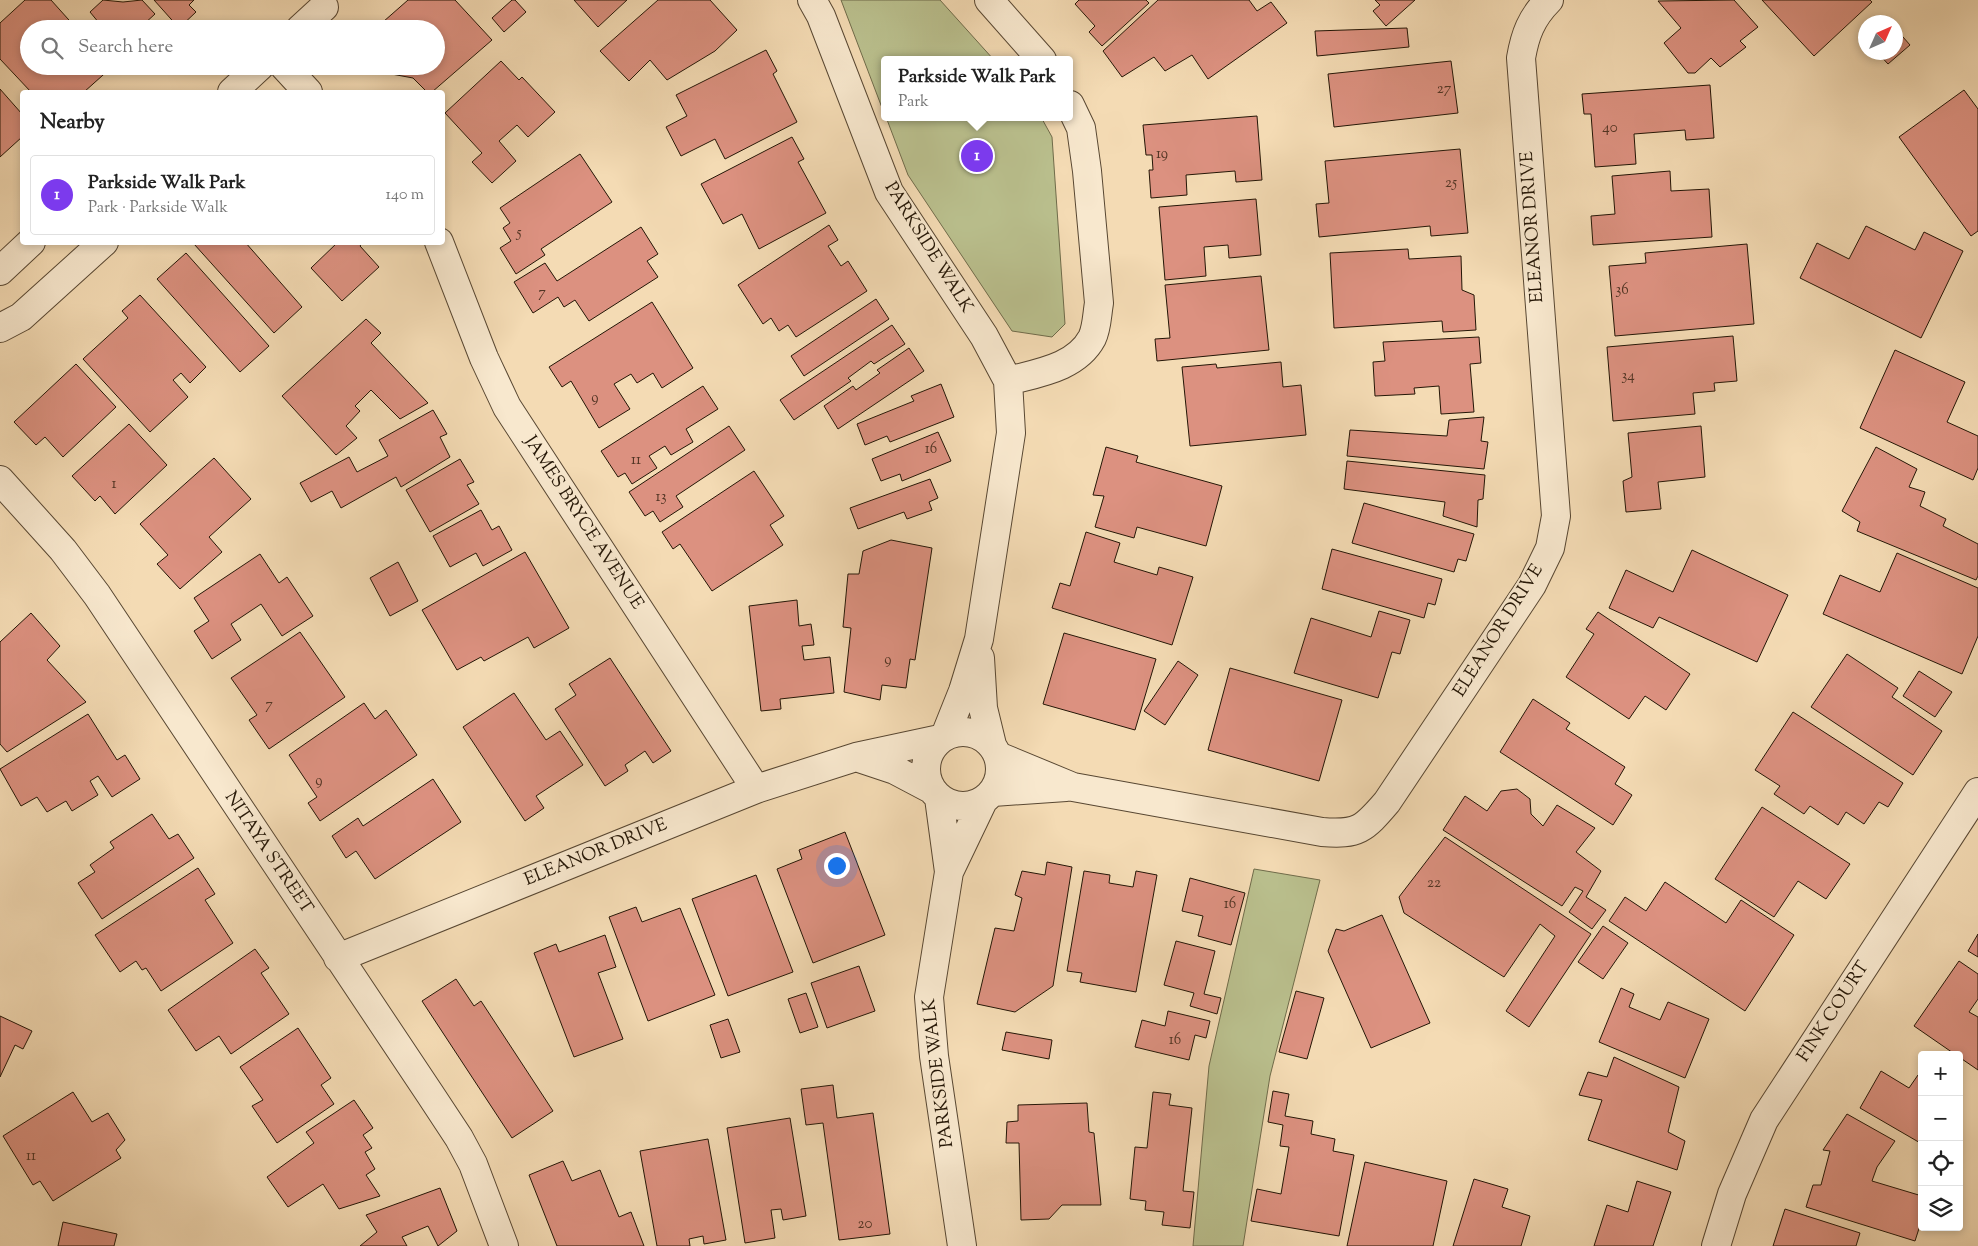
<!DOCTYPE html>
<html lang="en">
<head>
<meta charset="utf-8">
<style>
	body { margin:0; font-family:"Sorts Mill Goudy",serif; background:#f6f6f6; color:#222 }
	.controls { position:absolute; right:15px; bottom:15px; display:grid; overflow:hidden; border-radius:5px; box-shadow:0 2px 8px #0003 }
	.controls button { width:45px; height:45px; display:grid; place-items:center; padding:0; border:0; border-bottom:1px solid #e0e0e0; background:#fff; color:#222; font:25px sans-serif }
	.compass { position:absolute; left:1858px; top:15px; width:45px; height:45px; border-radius:50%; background:#fff; box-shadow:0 2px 8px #0003; rotate:45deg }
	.you { position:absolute; left:836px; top:865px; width:18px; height:18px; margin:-12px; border:4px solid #fff; border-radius:50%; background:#1a73e8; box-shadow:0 0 0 8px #1a73e833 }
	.badge { display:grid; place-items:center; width:32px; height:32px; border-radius:50%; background:#7c3aed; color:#fff; font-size:16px; font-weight:700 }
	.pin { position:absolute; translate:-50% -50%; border:2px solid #fff; box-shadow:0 1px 5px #0006 }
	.popup { position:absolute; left:881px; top:56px; width:192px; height:65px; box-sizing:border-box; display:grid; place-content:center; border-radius:5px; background:#fff; filter:drop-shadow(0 1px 4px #0005); font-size:16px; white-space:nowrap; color:#767676 }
	.popup b { font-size:19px; color:#222 }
	.popup::after { content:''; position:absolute; left:50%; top:100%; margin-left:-10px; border:10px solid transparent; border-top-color:#fff }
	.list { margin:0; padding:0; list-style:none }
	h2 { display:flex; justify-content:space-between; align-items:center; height:65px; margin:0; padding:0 20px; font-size:21px }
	h2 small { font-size:16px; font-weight:400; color:#767676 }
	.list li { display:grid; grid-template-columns:32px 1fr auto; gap:15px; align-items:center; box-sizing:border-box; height:80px; margin:0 10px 10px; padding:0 10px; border:1px solid #e0e0e0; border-radius:5px }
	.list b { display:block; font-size:19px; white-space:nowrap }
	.list p { margin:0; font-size:16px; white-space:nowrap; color:#767676 }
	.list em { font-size:16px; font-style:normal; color:#767676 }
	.icon { flex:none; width:28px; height:28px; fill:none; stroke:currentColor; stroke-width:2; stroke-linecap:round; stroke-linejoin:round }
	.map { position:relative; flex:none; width:1978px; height:1246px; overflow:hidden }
	.search { position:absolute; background:#fff; box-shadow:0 2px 8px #0003; left:20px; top:20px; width:425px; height:55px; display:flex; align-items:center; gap:12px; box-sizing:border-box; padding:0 18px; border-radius:28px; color:#767676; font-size:19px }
	.panel { position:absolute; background:#fff; box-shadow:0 2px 8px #0003; left:20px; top:90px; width:425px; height:155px; border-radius:5px }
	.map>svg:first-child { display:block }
</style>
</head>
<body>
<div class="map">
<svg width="1978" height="1246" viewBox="0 0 1978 1246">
	<rect width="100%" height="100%" fill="#f4dbb4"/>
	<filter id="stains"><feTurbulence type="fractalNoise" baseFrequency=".004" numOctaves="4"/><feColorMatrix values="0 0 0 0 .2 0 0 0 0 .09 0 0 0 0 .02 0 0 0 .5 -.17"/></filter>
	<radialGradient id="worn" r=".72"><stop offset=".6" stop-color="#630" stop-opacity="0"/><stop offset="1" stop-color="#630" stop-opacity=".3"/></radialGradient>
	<path fill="#bac08e" stroke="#6f6b4a" d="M841 0H940L994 60H884V113Z
		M886 117H1041L1052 137 1065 324 1052 337 1012 331 908 175Z
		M1254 869 1320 880 1270 1076 1243 1246H1193L1209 1066Z"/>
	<path fill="#dc9180" stroke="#241606" d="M25 0H51L77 29H29V66L112 67 84 92H31L0 59V23Z
		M103 0 123 2 142 0 155 14 144 24 148 29H104L90 12Z
		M154 0H194L189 5 196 12 179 28Z
		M408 0H455L492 40 432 92H427L413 78 386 73 378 66H436V29H375Z
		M512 0H515L526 12 504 32 492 18Z
		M574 0H627L598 27Z
		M658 0H710L737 30 715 51 667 80 650 60 629 81 600 51Z
		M1079 0H1146L1149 3 1102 46 1089 32 1095 26 1075 4Z
		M1158 0H1249L1257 11 1271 2 1287 23 1208 79 1192 55 1165 71 1154 57 1122 77 1103 51Z
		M1375 0H1415L1386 26 1373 11 1380 5Z
		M1734 0 1758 27 1740 41 1746 47 1720 67 1711 58 1695 73H1688L1664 43 1681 28 1658 1Z
		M1762 0H1870L1872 2 1814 56Z
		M1407 28 1409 47 1317 56 1315 31Z
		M1896 29 1910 45 1888 64 1877 52H1896Z
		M766 50 777 71 773 74 797 122 725 159 715 139 681 156 666 127 687 116 676 95Z
		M501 61 519 80 522 77 555 112 528 137 517 125 499 141 516 161 492 183 472 162 482 153 445 113Z
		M1451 61 1458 113 1334 127 1328 74Z
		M1710 85 1714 138 1686 140 1685 130 1634 134 1636 164 1595 167 1591 114H1584L1582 94Z
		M0 89 22 114V137L0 157Z
		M1964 90 1978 109V231L1971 236 1899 137Z
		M1257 116 1262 180 1236 182 1235 171 1186 175 1187 195 1151 198 1149 170H1153L1152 155H1146L1143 125Z
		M792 137 804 159 798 162 826 213 759 249 742 214 723 224 701 184Z
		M1460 149 1468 233 1431 236 1430 226 1319 237 1316 204 1329 203 1325 161Z
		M580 154 612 202 541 249 545 255 516 274 500 248 511 241 503 228 510 223 500 208Z
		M1670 171 1671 191 1709 189 1712 237 1593 245 1591 216 1615 214 1612 176Z
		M1256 199 1261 255 1229 258 1228 245 1204 247 1206 276 1165 280 1159 207Z
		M829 225 838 240 828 246 841 266 848 261 867 291 796 337 788 325 779 331 771 318 763 324 738 285Z
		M1866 226 1915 250 1924 232 1963 251 1921 338 1800 278 1817 243 1849 259Z
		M641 227 658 254 647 261 658 277 589 321 575 300 564 307 558 297 533 313 514 282 545 263 557 281Z
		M196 242H245L302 307 274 333 194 244Z
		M338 242H363L360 246 379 267 342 301 311 268Z
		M1747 244 1754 324 1615 336 1609 266 1646 263 1645 253Z
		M1408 249 1409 259 1461 256 1462 290 1474 295 1476 330 1443 332 1442 321 1334 328 1330 253Z
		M186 253 269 346 240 372 157 279Z
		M1261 276 1269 350 1157 361 1155 339 1170 338 1165 285Z
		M140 295 206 367 190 383 181 373 173 380 188 397 150 432 83 359 128 318 122 311Z
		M876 299 889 319 804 376 791 356Z
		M652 302 693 368 662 388 653 373 637 383 631 374 614 384 630 409 599 428 571 381 562 387 549 367Z
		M366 319 381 333 371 343 428 403 400 419 371 390 355 406 360 411 346 426 357 438 336 455 282 396Z
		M892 325 905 344 874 364 871 361 848 378 851 381 794 420 780 400Z
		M1733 336 1737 381 1714 383 1715 391 1693 393 1695 414 1613 421 1607 347Z
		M1479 337 1481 363 1470 364 1474 412 1441 414 1439 386 1414 388 1415 394 1375 396 1373 362 1385 361 1383 342Z
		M909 348 924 371 838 429 824 406 853 386 856 390 880 373 877 370Z
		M1895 350 1965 382 1947 422 1978 436V468L1973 480 1860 428Z
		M1281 362 1283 387 1301 385 1306 435 1190 446 1182 367 1216 364 1217 368Z
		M76 364 116 407 63 457 45 437 36 445 14 422Z
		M941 384 954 417 890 442 887 436 865 445 857 424 914 401 911 396Z
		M703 386 718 409 686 429 693 442 671 455 665 446 649 456 657 468 632 484 625 473 618 477 601 451Z
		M433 410 447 434 440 437 450 457 401 487 396 477 341 508 332 491 311 502 300 483 349 457 357 472 388 456 379 440Z
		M1484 417 1481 441 1488 442 1484 469 1347 456 1350 430 1447 436 1449 420Z
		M129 424 167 465 115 514 100 496 95 501 72 476Z
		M729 426 745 450 676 496 683 507 660 522 653 511 645 516 629 492Z
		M1701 426 1705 477 1658 482 1661 509 1626 512 1623 481 1632 477 1628 433Z
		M938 432 951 461 902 481 900 474 881 481 872 459Z
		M1106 447 1138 456 1136 462 1222 486 1206 546 1137 527 1134 538 1095 527 1104 496 1093 495Z
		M1876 447 1917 469 1909 487 1925 492 1920 506 1946 519 1943 526 1978 544V576L1976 580 1857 531 1860 522 1842 511Z
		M214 458 251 499 209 537 222 552 180 589 157 564 168 555 140 524Z
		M460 459 474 482 467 485 479 504 430 532 406 490Z
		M1347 461 1485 475 1483 499 1478 500 1477 527 1443 516 1445 502 1344 489Z
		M754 471 784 516 770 525 783 545 712 591 680 544 673 549 662 532Z
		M930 479 938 498 929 502 932 510 907 519 904 512 858 529 850 508Z
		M1364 503 1474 534 1466 561 1458 559 1454 572 1352 543Z
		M481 510 492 530 499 526 512 550 483 566 476 553 450 567 433 536Z
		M1086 532 1120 543 1114 562 1157 575 1159 567 1193 577 1172 645 1052 608 1060 583 1070 586Z
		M891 540 932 548 915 660 910 659 906 688 882 685 880 700 844 692 851 628 843 627 848 574H859L863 551Z
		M1332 549 1442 579 1435 605 1428 603 1424 618 1322 589Z
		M1692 550 1788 595 1757 662 1659 617 1653 628 1609 608 1626 570 1673 592Z
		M525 552 569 628 534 648 528 637 484 661 481 657 457 670 422 610Z
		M1897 553 1978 588V636L1962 674 1823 614 1840 575 1880 592Z
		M260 554 279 583 287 577 313 616 282 636 261 604 231 624 241 640 212 659 194 631 209 621 194 598Z
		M398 562 418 601 390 616 370 578Z
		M797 600 799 626 811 624 814 645 802 646 804 660 830 657 834 693 780 699 781 709 761 711 749 606Z
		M1379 611 1410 620 1400 654 1392 652 1378 698 1294 673 1311 618 1371 637Z
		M1598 612 1690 674 1666 710 1645 696 1629 719 1566 677 1594 634 1586 629Z
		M31 613 60 646 47 660 86 702 7 752 0 744V642Z
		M300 632 345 697 269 749 249 720 257 715 231 678Z
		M1064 633 1156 659 1135 730 1043 704Z
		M1847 654 1898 688 1892 697 1942 731 1913 775 1811 707Z
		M610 658 671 751 653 763 645 751 625 765 628 771 605 786 555 709 576 695 569 684Z
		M1178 661 1198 675 1165 725 1144 711Z
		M1230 668 1342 700 1319 781 1208 750Z
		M1919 671 1952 692 1935 717 1903 696Z
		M514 693 546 740 560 731 583 765 536 796 544 808 525 821 463 727Z
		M1533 699 1570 723 1566 729 1625 767 1615 784 1632 795 1613 825 1500 752Z
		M364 703 375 719 386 710 417 755 320 821 308 803 317 797 289 755Z
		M1793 712 1903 783 1888 807 1879 802 1864 824 1846 812 1838 825 1810 806 1804 814 1774 794 1780 786 1755 770Z
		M88 714 117 760 125 755 140 779 112 797 98 776 90 781 98 795 72 811 66 801 47 812 37 797 21 806 0 769Z
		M433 779 461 822 375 879 356 851 346 858 332 836 358 818 363 826Z
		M1517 789 1530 799 1531 814 1543 826 1557 805 1595 828 1576 852 1601 871 1586 897 1606 910 1592 929 1569 912 1583 891 1575 887 1562 906 1443 830 1465 796 1487 811 1501 791Z
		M1762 807 1850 864 1826 899 1798 881 1774 917 1715 879Z
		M152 814 169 839 178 834 194 858 102 919 78 883 95 872 90 865 114 848 110 842Z
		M845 832 885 935 813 963 777 869 802 859 799 850Z
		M1445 837 1591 934 1529 1027 1506 1011 1555 936 1540 924 1504 977 1404 913 1399 897Z
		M1047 862 1072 867 1053 986 1015 1012 977 1004 995 928 1014 931 1022 898 1015 895 1022 871 1045 875Z
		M198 868 215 894 205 900 233 943 161 991 146 968 142 970 136 961 120 972 95 935Z
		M1084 871 1110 875 1109 883 1133 887 1136 871 1157 875 1136 992 1080 982 1082 973 1067 971Z
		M756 875 793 972 728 996 692 899Z
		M1190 878 1245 893 1231 945 1198 936 1203 916 1182 911Z
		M1665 882 1726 923 1741 900 1794 935 1745 1011 1609 921 1625 897 1646 911Z
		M636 907 642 922 680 908 715 995 648 1021 609 917Z
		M1382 915 1430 1023 1371 1048 1328 951 1336 929 1344 931Z
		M1603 926 1628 943 1603 979 1578 962Z
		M1978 934V957L1968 951Z
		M605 935 616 967 598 973 623 1039 574 1057 534 953 556 944 559 952Z
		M1176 941 1215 951 1204 994 1221 998 1217 1014 1190 1006 1194 993 1164 985Z
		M255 949 269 968 261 973 289 1014 231 1054 219 1036 196 1051 168 1010Z
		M1959 961 1978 974V999L1969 1012 1978 1017V1070L1959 1057V1055H1956L1914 1026Z
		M859 966 875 1011 827 1028 811 983Z
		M456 979 474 1006 481 1001 553 1111 512 1138 422 1001Z
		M1621 988 1634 994 1629 1007 1660 1020 1668 1002 1709 1019 1685 1078 1599 1042Z
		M1296 991 1324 998 1307 1059 1279 1052Z
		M806 993 818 1027 800 1033 788 999Z
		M1168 1011 1210 1021 1206 1038 1195 1035 1189 1060 1135 1047 1142 1020 1165 1026Z
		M0 1016 32 1031 23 1049 15 1045 0 1077Z
		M728 1019 740 1052 721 1058 710 1025Z
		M298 1028 331 1078 321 1085 334 1104 277 1143 252 1106 263 1100 240 1067Z
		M1006 1032 1052 1040 1049 1059 1002 1050Z
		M1614 1057 1679 1087 1668 1132 1685 1141 1677 1170 1588 1140 1602 1100 1579 1095 1588 1072 1607 1077Z
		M1881 1071 1909 1088 1918 1075 1922 1077V1144L1860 1108Z
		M833 1085 837 1118 873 1113 890 1234 839 1240 823 1123 806 1125 801 1089Z
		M1273 1091 1289 1094 1285 1116 1313 1121 1311 1134 1335 1139 1333 1151 1354 1155 1339 1236 1251 1221 1257 1189 1281 1194 1289 1147 1280 1146 1283 1125 1268 1122Z
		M73 1092 92 1122 108 1113 125 1140 116 1150 121 1158 53 1201 40 1181 33 1185 3 1136Z
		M1153 1092 1171 1094 1169 1105 1192 1108 1183 1191 1194 1192 1190 1228 1162 1225 1164 1212 1145 1210 1146 1201 1130 1199 1135 1147 1147 1148Z
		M354 1100 373 1128 363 1135 372 1148 365 1152 375 1169 366 1175 380 1196 339 1209 323 1184 288 1207 267 1177 314 1143 306 1132Z
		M1087 1103 1089 1132 1094 1133 1101 1205H1062L1049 1219 1021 1220 1019 1143H1006L1007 1122 1018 1121V1105Z
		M1847 1114 1895 1141 1877 1167 1872 1181 1922 1196V1219L1915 1241 1806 1207 1813 1185H1821L1830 1151 1823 1150Z
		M790 1118 806 1216 783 1220 781 1209 771 1210 775 1238 745 1243 727 1128Z
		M708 1139 726 1240 704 1244 703 1236 689 1239 690 1246H657L640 1151Z
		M563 1161 572 1181 600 1170 619 1217 631 1212 644 1246H557L529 1175Z
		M1365 1162 1447 1181 1433 1246H1347Z
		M1474 1179 1508 1189 1502 1207 1530 1216 1521 1246H1453Z
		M1637 1181 1671 1192 1653 1246H1594L1607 1205 1628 1212Z
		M440 1188 457 1231 438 1246 428 1226 402 1237 407 1246H360L377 1232 366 1215Z
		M1785 1209 1860 1233 1856 1246H1773Z
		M63 1222 117 1234 114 1246H58Z"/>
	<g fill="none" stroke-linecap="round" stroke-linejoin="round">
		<defs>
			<path id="minor" d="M812 0 821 16 889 192 984 336 1008 381 1011 433 979 639 963 691 945 736
				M989 0 1042 60
				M300 29 324 7
				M284 66 308 92
				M232 92 260 66
				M439 242 484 358 507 407 756 789
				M0 271 31 242
				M0 328 21 317 104 242
				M1008 381C1037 373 1076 368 1092 338 1097 328 1097 314 1099 303L1087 171 1081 128 1070 105
				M0 480 63 550 97 595 430 1094 459 1138 473 1164 504 1246
				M980 658 983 708 992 745
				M926 769a37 37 0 1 1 74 0a37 37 0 1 1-74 0Z
				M998 756 1073 787 1322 832C1358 835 1364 829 1387 802L1532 585 1550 548 1556 516 1521 58C1525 35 1531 18 1549 0
				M856 757 895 770 931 789
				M993 792 1066 787
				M939 798 949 872
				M338 958 756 789 856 757 940 739
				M962 1246 934 1056 929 997 949 872 983 801
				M1716 1246 1732 1194 1764 1120 1978 792"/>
		</defs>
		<use href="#minor" stroke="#584732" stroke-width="30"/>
		<use href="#minor" stroke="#f8e8ce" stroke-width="28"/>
	</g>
	<g text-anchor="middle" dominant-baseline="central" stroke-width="4" stroke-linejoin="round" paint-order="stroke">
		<g font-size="15" fill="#523524">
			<text x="1444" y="89">27</text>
			<text x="1610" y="128">40</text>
			<text x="1162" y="154">19</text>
			<text x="1451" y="183">25</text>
			<text x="519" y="233">5</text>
			<text x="1622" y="290">36</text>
			<text x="542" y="293">7</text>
			<text x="1628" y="376">34</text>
			<text x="595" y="398">9</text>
			<text x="931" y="449">16</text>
			<text x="636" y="460">11</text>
			<text x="114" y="484">1</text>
			<text x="661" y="497">13</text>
			<text x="888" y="660">9</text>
			<text x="269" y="705">7</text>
			<text x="319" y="781">9</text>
			<text x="1434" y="883">22</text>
			<text x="1230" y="904">16</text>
			<text x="1175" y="1040">16</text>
			<text x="31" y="1156">11</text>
			<text x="865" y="1224">20</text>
		</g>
		<g font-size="18" fill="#241606" stroke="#f8e8ce">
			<text transform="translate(1533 227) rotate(-94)">ELEANOR DRIVE</text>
			<text transform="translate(928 248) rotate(58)">PARKSIDE WALK</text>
			<text transform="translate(583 523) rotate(57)">JAMES BRYCE AVENUE</text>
			<text transform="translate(1499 631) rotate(-58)">ELEANOR DRIVE</text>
			<text transform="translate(268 853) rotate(56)">NITAYA STREET</text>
			<text transform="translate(596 853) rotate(-22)">ELEANOR DRIVE</text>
			<text transform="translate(1834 1012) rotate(-57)">FINK COURT</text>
			<text transform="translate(939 1073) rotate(-97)">PARKSIDE WALK</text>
		</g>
	</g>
	<rect width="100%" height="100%" filter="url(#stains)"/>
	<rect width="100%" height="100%" fill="url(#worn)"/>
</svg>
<div class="controls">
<button>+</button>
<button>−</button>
<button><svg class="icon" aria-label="locate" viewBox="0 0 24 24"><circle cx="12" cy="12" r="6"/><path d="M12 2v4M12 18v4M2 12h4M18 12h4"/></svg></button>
<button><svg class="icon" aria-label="layers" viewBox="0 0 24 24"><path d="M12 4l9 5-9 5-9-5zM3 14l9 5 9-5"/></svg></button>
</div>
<svg class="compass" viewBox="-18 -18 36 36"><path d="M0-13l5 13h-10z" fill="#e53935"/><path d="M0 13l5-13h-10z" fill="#767676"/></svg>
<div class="you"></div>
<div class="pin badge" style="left:977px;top:156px">1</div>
<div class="popup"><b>Parkside Walk Park</b>Park</div>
<div class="search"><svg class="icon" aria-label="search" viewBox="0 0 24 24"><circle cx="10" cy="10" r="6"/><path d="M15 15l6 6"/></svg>Search here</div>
<section class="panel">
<h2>Nearby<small></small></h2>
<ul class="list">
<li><span class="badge">1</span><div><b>Parkside Walk Park</b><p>Park · Parkside Walk</p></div><em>140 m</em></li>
</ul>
</section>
</div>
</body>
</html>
